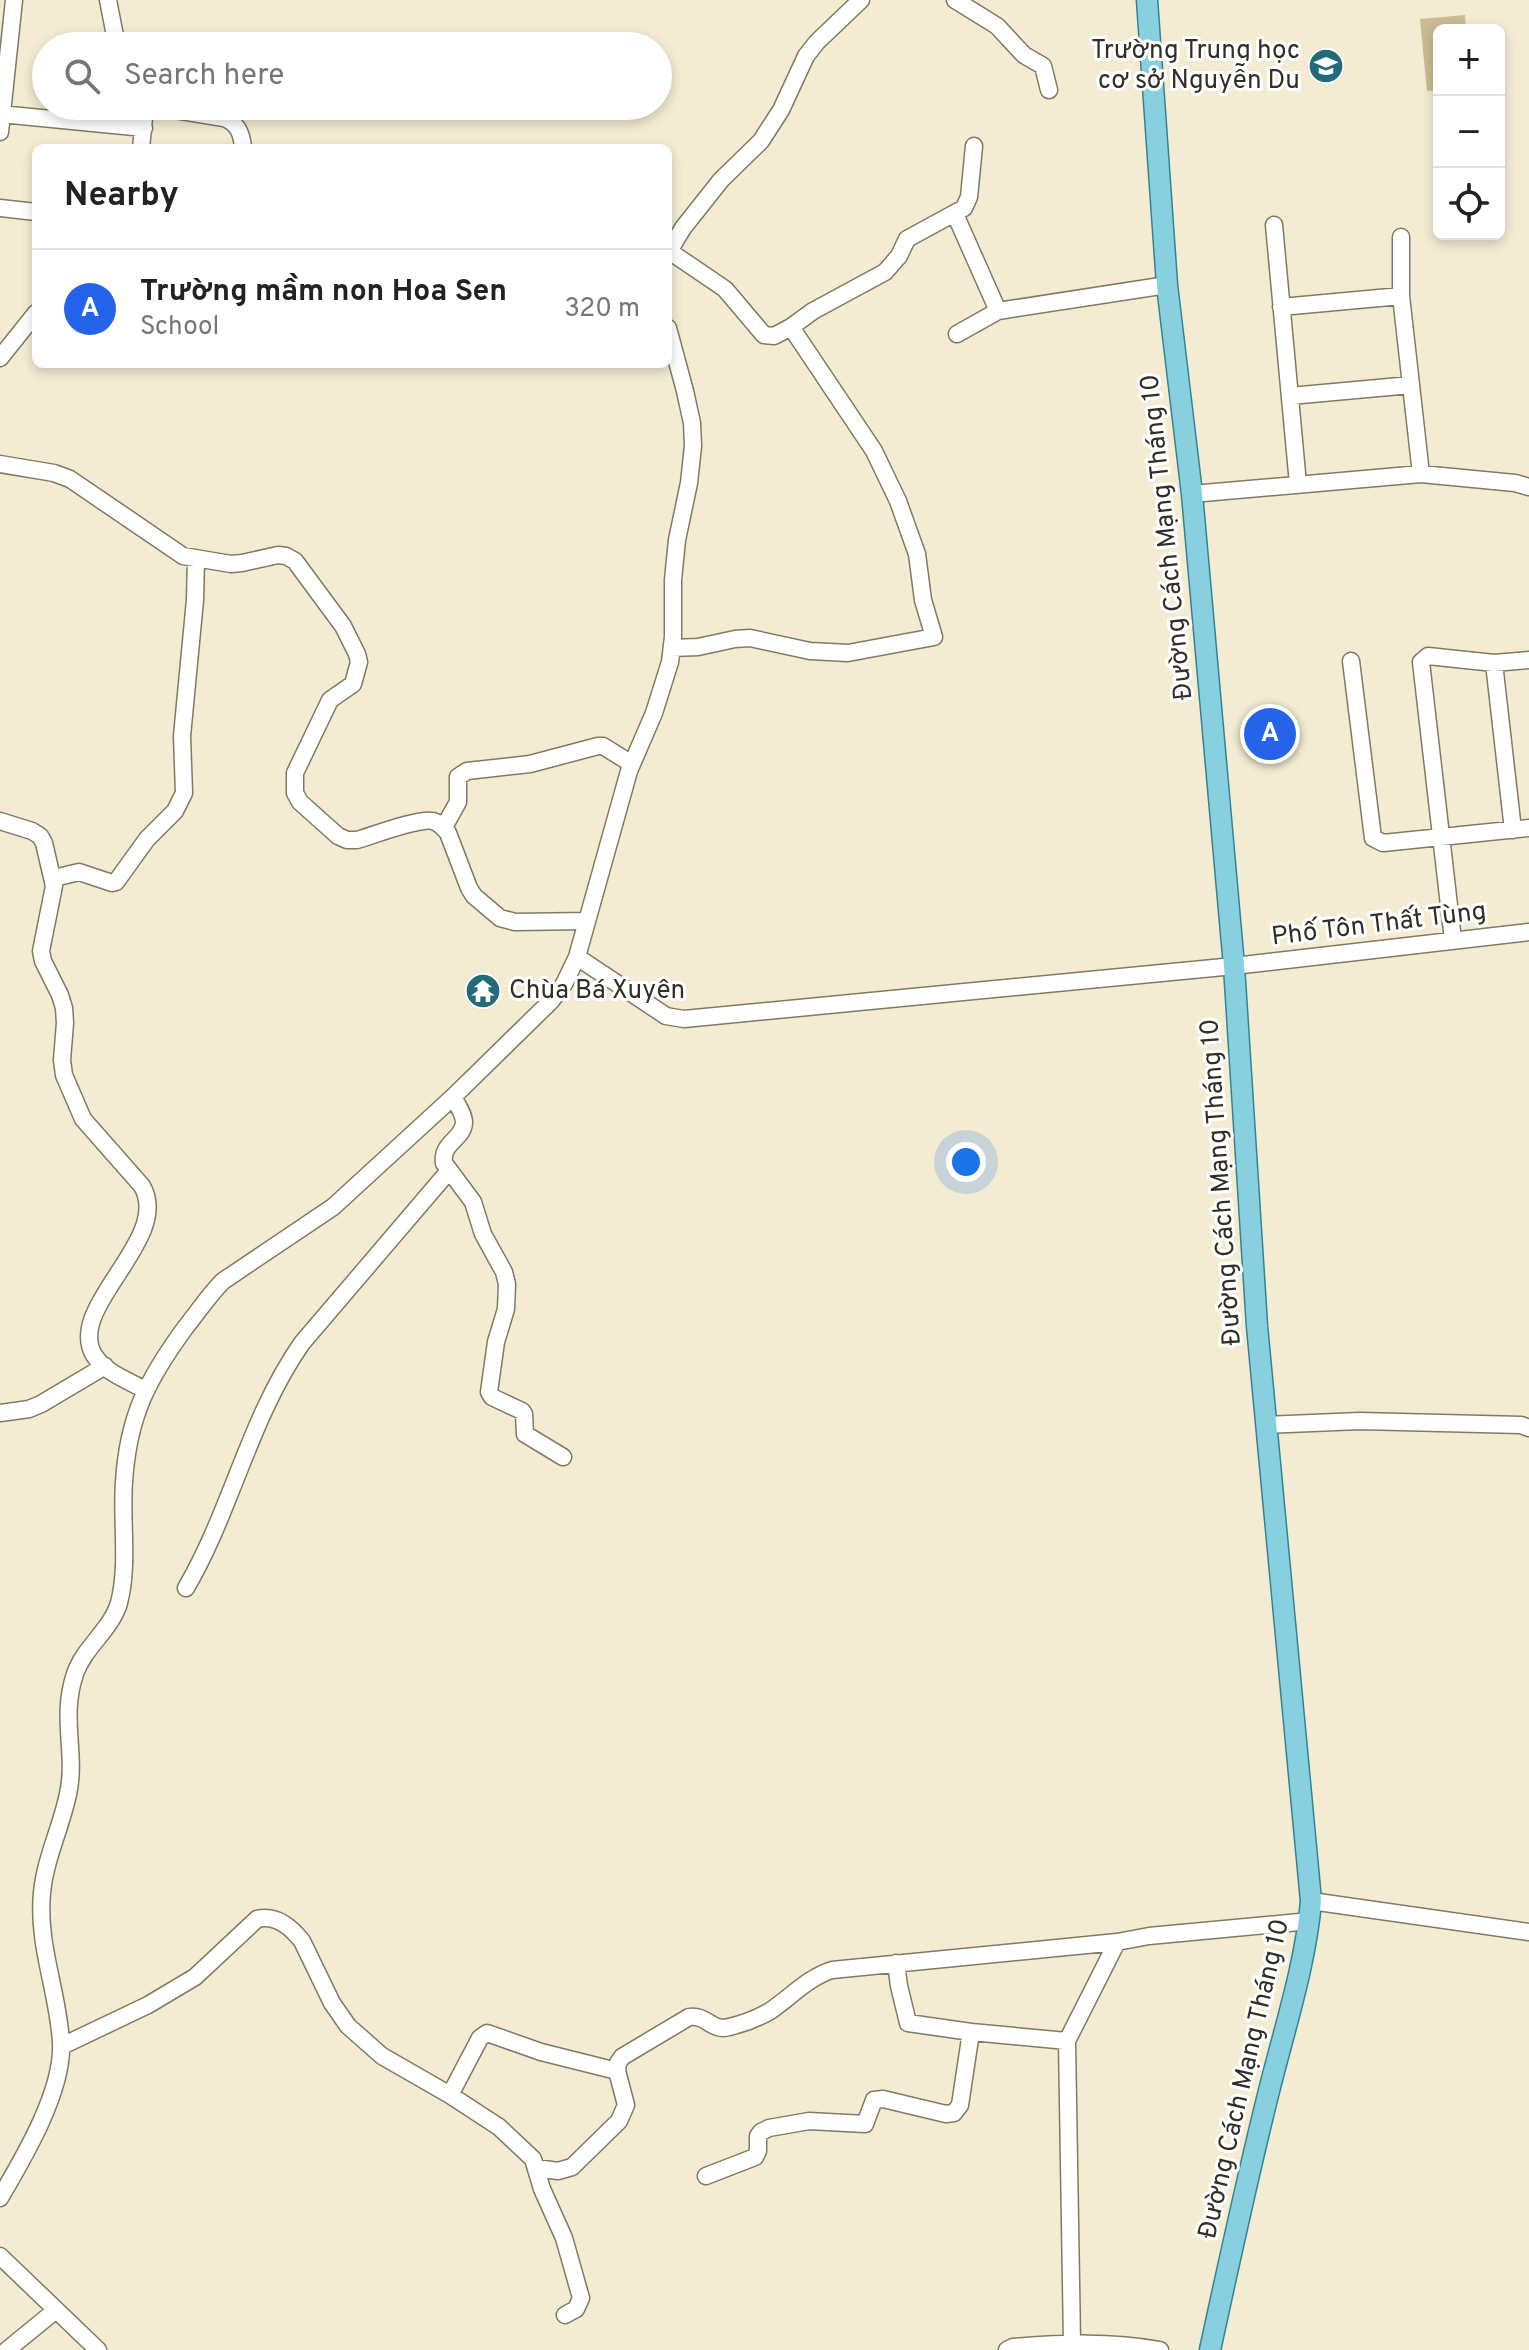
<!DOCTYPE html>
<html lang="en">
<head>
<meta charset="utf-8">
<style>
	body { margin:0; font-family:Overpass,sans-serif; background:#f6f6f6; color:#222 }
	.controls { position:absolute; right:24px; top:24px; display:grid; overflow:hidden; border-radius:12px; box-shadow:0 4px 12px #0003 }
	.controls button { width:72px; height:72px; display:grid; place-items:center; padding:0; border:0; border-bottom:2px solid #e0e0e0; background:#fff; color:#222; font:40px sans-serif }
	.you { position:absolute; left:966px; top:1162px; width:28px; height:28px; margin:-20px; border:6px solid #fff; border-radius:50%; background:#1a73e8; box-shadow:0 0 0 12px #1a73e833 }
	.badge { display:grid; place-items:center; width:52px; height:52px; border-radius:50%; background:#2563eb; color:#fff; font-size:26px; font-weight:700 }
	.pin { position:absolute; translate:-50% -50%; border:4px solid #fff; box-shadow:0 2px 8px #0006 }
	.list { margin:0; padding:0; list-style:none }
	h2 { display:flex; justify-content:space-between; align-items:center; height:104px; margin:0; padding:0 32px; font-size:34px }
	h2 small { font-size:26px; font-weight:400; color:#767676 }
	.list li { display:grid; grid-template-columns:52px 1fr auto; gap:24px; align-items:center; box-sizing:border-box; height:120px; padding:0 32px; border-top:2px solid #e0e0e0 }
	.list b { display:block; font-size:30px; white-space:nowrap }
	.list p { margin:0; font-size:26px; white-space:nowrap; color:#767676 }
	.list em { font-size:26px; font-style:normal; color:#767676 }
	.icon { flex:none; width:44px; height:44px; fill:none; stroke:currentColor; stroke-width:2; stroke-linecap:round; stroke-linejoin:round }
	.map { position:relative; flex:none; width:1529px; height:2350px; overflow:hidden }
	.search { position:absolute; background:#fff; box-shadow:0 4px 12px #0003; left:32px; top:32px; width:640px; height:88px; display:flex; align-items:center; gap:20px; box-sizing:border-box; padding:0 28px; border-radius:44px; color:#767676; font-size:30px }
	.panel { position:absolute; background:#fff; box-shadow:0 4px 12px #0003; left:32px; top:144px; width:640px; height:224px; border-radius:12px }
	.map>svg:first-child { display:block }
</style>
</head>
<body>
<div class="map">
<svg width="1529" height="2350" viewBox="0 0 1529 2350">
	<rect width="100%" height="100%" fill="#f3ecd3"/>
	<path fill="#c9bc92" d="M1465 15 1466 30H1439V90L1427 91 1420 19Z"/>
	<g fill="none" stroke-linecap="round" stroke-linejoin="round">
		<defs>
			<path id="minor" d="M108 0 117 46
				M955 0 997 26 1024 55 1043 66 1049 90
				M141 110H175L224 118C238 123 242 134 243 148
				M0 114 144 128
				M0 132 14 0
				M141 148 144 118
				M0 208 36 212
				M955 214 998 311 1167 285
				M1274 225 1298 484
				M1401 237V296L1421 474
				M669 251 725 289 764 335 774 336 791 327 813 311 885 272 899 256 907 239 964 208 969 197 974 146
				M668 253 683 228 721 180 761 141 781 110 806 56 817 42 861 0
				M1281 307 1401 296
				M957 334 998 311
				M0 358 36 313
				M1290 396 1411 385
				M0 464 54 473 70 479 183 556 231 564 242 563 278 555 286 556 295 561 343 626 357 654 359 662 353 684 330 700 295 773V793L300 802 338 836 347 840H357C374 835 419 818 433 821 440 823 444 828 448 833L469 888 474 896 500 918 515 922 587 921
				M1192 494 1421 474 1515 483 1529 487
				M672 648 698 647 735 639 750 638 810 651 848 653 934 637 923 600 917 554 898 501 874 451 791 327
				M1351 661 1373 838 1383 843 1529 828
				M1494 663 1513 830
				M0 821 32 831 40 836 44 843 54 886 41 951 43 961 60 995 64 1008 65 1023 62 1060 64 1075 83 1119 142 1186C173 1239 65 1307 94 1355 104 1372 129 1381 145 1390
				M444 827 458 802V777L467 771 530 764 598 746H603L632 764
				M54 878 79 872 112 883 116 882 147 839 175 811 184 793 182 736 195 600 196 559
				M1453 940 1421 662 1428 656 1494 663 1529 660
				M577 957 666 1016 684 1019 1234 966 1529 932
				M453 1097C457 1104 464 1114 464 1122 464 1139 441 1142 444 1163L473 1202 483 1234 504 1272 507 1284 506 1309 496 1342 489 1392 492 1397 522 1411 524 1414 525 1434 563 1457
				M0 1413 29 1409 41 1404 105 1366
				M1266 1425 1360 1421 1521 1425 1529 1428
				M186 1588C232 1509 249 1419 302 1343L448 1172
				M1311 1901 1529 1932
				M896 1963 899 1986 908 2023 971 2032 1067 2041
				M62 2046 148 2005 195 1977 257 1919C276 1914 291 1927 302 1941L332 2003 348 2026 382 2056 450 2095 499 2127 533 2159 542 2189 564 2238 581 2298 576 2309 565 2315
				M450 2095 480 2038 487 2033 541 2052 617 2071
				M537 2168 558 2171 572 2167 619 2121 626 2105 617 2071 618 2063 622 2057 689 2017C706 2014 712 2032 729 2027 742 2024 758 2018 770 2011 791 1997 807 1978 832 1970L1117 1942 1149 1936 1310 1921
				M706 2176 755 2157 758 2151V2136L761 2132 769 2128 809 2121 865 2124 874 2100 883 2099 946 2114 954 2113 960 2105 971 2032
				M0 2198C24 2157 64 2090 61 2042 58 1991 37 1945 42 1893 45 1859 61 1828 68 1794 77 1754 60 1718 75 1674 84 1647 111 1630 119 1603 129 1564 121 1522 124 1482 128 1417 147 1380 185 1328 198 1312 208 1296 223 1281L333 1207 453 1097 551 1001 564 984 577 957 629 771 654 713 670 662 673 637V580L677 540 689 483 693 446 692 423 685 391 668 328
				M0 2256 98 2350
				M1072 2342 1067 2041 1117 1942
				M7 2350 56 2310
				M1007 2350 1013 2347C1063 2343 1111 2341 1160 2350"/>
			<path id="major" d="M1147 0 1167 285 1192 494 1234 966 1257 1326 1311 1901C1306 1962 1285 2027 1270 2087 1248 2174 1229 2262 1210 2350"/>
		</defs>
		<use href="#minor" stroke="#807a64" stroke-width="19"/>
		<use href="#major" stroke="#368390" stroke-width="23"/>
		<use href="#minor" stroke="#fff" stroke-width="16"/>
		<use href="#major" stroke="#88d0df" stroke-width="20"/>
	</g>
	<defs>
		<symbol id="school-disc" viewBox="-11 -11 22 22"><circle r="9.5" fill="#246b79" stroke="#fff"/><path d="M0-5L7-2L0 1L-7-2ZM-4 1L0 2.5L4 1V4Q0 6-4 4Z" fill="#fff"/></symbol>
		<symbol id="temple-disc" viewBox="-11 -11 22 22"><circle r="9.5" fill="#246b79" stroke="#fff"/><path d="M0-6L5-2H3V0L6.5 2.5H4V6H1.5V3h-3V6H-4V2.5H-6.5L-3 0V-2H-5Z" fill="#fff"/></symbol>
	</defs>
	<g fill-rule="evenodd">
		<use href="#school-disc" x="1306" y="46" width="40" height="40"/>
		<use href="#temple-disc" x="463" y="971" width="40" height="40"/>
	</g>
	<g text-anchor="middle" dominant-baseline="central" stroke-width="6" stroke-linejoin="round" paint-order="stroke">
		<g font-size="26" fill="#312e25" stroke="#fff" text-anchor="end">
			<text x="1300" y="51">Trường Trung học<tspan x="1300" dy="30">cơ sở Nguyễn Du</tspan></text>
			<text x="509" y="991" text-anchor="start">Chùa Bá Xuyên</text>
		</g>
		<g font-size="26" fill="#312e25" stroke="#fff">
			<text transform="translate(1168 537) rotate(-96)">Đường Cách Mạng Tháng 10</text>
			<text transform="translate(1379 925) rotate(-7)">Phố Tôn Thất Tùng</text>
			<text transform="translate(1222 1182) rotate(-94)">Đường Cách Mạng Tháng 10</text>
			<text transform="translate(1245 2079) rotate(-77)">Đường Cách Mạng Tháng 10</text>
		</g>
	</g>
</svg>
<div class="controls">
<button>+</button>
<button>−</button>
<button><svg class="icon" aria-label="locate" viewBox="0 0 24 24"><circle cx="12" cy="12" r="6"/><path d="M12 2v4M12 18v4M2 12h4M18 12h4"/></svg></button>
</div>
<div class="you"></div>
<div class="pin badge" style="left:1270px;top:734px">A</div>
<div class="search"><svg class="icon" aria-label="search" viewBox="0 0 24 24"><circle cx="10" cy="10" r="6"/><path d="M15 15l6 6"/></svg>Search here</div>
<section class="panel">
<h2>Nearby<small></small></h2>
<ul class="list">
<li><span class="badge">A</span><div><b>Trường mầm non Hoa Sen</b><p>School</p></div><em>320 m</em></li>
</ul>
</section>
</div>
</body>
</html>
